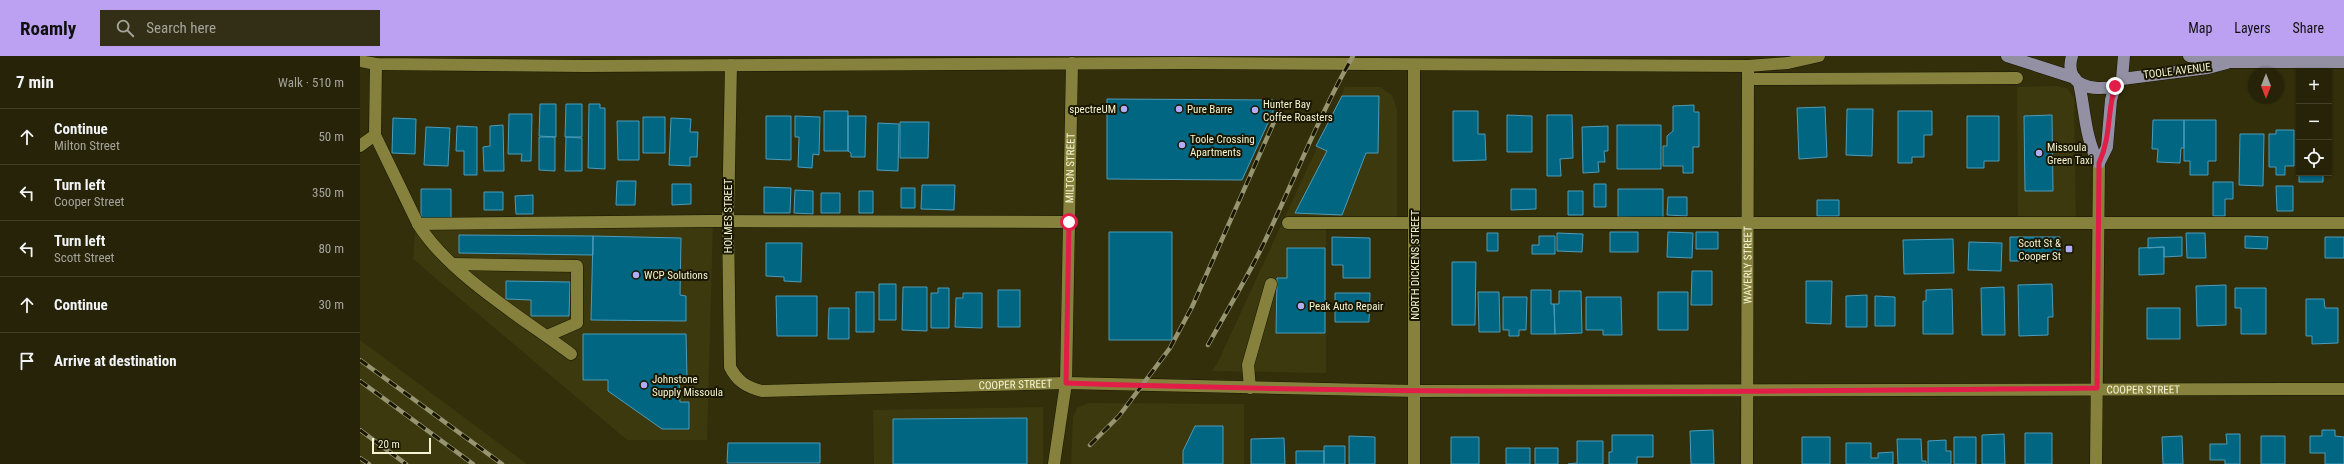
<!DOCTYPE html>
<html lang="en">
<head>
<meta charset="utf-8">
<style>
	body { margin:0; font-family:"Roboto Condensed",sans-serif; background:#322f16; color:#f1f3f6 }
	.controls { position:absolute; right:12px; top:12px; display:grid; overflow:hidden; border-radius:0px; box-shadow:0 1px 3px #0004 }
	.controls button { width:36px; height:36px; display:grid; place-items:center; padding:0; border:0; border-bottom:1px solid #424029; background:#262308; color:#f1f3f6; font:20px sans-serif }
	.compass { position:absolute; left:1888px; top:12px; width:36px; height:36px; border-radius:50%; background:#262308; box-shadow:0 1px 3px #0004; rotate:180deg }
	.scale { position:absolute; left:12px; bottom:10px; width:59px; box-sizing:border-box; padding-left:4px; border:2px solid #f5f4d2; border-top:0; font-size:11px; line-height:14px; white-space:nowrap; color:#f5f4d2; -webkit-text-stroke:3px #191700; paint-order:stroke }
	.stop { position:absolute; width:12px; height:12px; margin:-9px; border:3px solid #e11d48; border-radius:50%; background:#fff }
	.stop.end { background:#e11d48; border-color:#fff; box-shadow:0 1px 4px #0008 }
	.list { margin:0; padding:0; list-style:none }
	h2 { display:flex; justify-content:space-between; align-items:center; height:52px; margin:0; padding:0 16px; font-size:17px }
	h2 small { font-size:13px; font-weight:400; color:#a4a49c }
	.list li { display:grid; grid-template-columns:26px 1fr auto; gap:12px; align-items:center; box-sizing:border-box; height:56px; padding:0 16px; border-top:1px solid #424029 }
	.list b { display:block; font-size:15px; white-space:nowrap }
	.list p { margin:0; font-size:13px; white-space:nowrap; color:#a4a49c }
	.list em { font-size:13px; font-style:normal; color:#a4a49c }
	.icon { flex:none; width:22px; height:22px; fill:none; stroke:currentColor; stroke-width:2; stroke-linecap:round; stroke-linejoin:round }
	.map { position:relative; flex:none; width:1984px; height:408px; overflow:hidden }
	header { display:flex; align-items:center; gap:24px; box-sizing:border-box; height:56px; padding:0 20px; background:#bca0f2; color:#111 }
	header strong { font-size:19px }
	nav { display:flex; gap:22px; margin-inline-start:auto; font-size:14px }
	.search { width:280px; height:36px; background:#322f16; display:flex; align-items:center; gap:10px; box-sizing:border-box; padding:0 14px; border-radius:0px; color:#a4a49c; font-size:15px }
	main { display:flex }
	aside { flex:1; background:#262308 }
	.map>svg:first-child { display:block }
</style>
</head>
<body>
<header>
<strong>Roamly</strong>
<div class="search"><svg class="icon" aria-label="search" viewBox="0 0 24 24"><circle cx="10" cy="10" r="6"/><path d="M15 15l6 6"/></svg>Search here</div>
<nav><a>Map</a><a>Layers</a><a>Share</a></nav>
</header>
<main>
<aside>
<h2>7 min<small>Walk · 510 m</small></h2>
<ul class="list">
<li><svg class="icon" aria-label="ahead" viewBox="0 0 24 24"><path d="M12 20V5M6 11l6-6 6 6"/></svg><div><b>Continue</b><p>Milton Street</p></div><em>50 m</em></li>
<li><svg class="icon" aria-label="left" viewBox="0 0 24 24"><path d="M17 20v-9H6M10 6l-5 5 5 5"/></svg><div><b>Turn left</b><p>Cooper Street</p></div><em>350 m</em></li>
<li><svg class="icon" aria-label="left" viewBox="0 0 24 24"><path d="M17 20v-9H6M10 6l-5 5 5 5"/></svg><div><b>Turn left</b><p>Scott Street</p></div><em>80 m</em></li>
<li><svg class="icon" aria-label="ahead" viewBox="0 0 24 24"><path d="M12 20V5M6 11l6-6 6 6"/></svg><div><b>Continue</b></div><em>30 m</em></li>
<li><svg class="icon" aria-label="arrive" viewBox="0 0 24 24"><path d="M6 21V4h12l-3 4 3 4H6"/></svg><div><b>Arrive at destination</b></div></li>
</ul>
</aside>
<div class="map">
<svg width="1984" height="408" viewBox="0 0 1984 408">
	<rect width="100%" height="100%" fill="#322f0a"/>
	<path fill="#3c390f" d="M1696 30 1707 32 1714 42 1716 167H1658L1657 31Z
		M985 31H1020L1032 39 1037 53V167H966V317L851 315 857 308Z
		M56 165H353L347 384H267L53 203Z
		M0 284 167 408H0Z
		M728 347 884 348V408H711L713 361 717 352Z
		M683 351V408H514L513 354Z"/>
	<path fill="#006682" stroke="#4c9cbb" d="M982 40H1019L1018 97H1006L982 159 935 157 967 95 956 90Z
		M747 43 913 44V56L882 124 747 123Z
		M180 48H196V81L179 80Z
		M206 48H222V81H205Z
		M229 48H240V52H245V113L228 112Z
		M1334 49V56H1339V91H1333V117H1323V110H1303V90H1307V80L1313 75V50Z
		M1465 51 1467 101 1439 103 1437 52Z
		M1487 53H1513L1512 100 1486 99Z
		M464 55H488V95H464Z
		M1093 55H1118V78H1125L1126 104 1093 105Z
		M1538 55H1572V79H1564V101H1552V107H1538Z
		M149 58H172L171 105H161L162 98H148Z
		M1147 59 1172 60V96H1147Z
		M1187 59H1212L1213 102 1200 103 1201 120H1187Z
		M1692 59 1693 135H1665L1664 60Z
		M406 60H431V104L406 103Z
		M435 60 460 61 459 99 453 98 452 112 438 111 439 81H435Z
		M488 60H506L505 101H491V97L488 95Z
		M1607 60H1639V105H1624V112H1607Z
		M283 61H305V97H283Z
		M33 62 56 63 55 98 32 97Z
		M311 62 331 63 330 76H338L337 101H330V110L309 109Z
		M1793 64H1824V92H1821L1820 107 1797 106 1798 93H1792Z
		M1824 64H1856V105H1848V119H1830V105H1824Z
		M257 65H279V104H258Z
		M540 66H569L568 102H540Z
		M518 67 539 68 538 115 517 114Z
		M143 69 144 115H124L123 91 130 90V70Z
		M1257 69H1301V113H1257Z
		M97 70 117 71V119H104V95H96Z
		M1248 70V95H1244L1245 106H1238L1239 116 1223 117 1222 71Z
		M66 71 90 72 88 110 64 109Z
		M1916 74H1934V110H1925V119H1916V111H1909V78H1916Z
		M1880 78H1904L1903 130 1879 129Z
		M179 81H195V115L179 114Z
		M206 81 222 82V115H205Z
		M1939 117H1963V126H1939Z
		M257 125H276L275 149H256Z
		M1853 126H1873V143H1865V160H1853Z
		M312 128H331V148L312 149Z
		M1234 128H1246V151H1234Z
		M562 129H595L594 154 561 153Z
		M1916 130H1933V155H1917Z
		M404 131 431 132 430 157H404Z
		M541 132H555V152H541Z
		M61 133H91V162H61Z
		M1151 133H1176V153L1151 154Z
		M1258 133H1303V162L1258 161Z
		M435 134 453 135V158L434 157Z
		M499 135H513V157H499Z
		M1208 135H1223V159H1208Z
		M124 136H143V154H124Z
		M461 137H480V157H461Z
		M173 139V158H156L155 140Z
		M1308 141H1327V160L1307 159Z
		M1457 144H1479V160H1457Z
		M749 176H812V284H749Z
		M1250 176H1278V196H1250Z
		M1308 176 1333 177 1332 202 1307 201Z
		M1336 176H1358V193H1336Z
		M1127 177H1138V195H1127Z
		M1197 177 1223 178 1222 196 1197 195Z
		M1826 177H1845L1846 202H1827Z
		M99 179 233 180V199L99 197Z
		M233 180 321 182 320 239 326 240V265L231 264Z
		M1179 180H1195V198H1172V189H1179Z
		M1885 180 1908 181 1907 193 1885 192Z
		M972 181 1010 182V222H983V209H972Z
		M1650 181H1700V197H1671V205H1650Z
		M1822 181V200L1804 201V191L1788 192V182Z
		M1965 181H1984V202H1965Z
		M1593 183 1594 217 1544 218 1543 184Z
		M1609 186 1642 187 1641 215 1608 214Z
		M406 187H442L441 226 424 225V221L406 220Z
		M1804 191V218L1779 219V192Z
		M927 192H965V277H916L917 222H927Z
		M1092 206H1116L1115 269H1092Z
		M1332 215H1352V249H1331Z
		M146 225 210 226 209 260H171V244L146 243Z
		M1446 225H1472L1471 268 1446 267Z
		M519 228H536V264H519Z
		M1692 228 1693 261H1688V279L1659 280 1658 229Z
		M1866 229V269L1837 270 1836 230Z
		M543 231H567V275L542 274Z
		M1644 231 1645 279H1622L1621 232Z
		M578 232H589V272H571V237H578Z
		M1875 232H1906V278H1881V252H1875Z
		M1592 233 1593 278H1563V245H1566V234Z
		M638 234H660V271H638Z
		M1171 234H1191V248H1194L1195 278H1171Z
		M1199 235H1221L1222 277 1195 278 1194 248H1199Z
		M496 236H514V276H496Z
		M1118 236H1139L1140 276H1119Z
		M1298 236H1328V274H1298Z
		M603 237H622V272L595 271 596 242H603Z
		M975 237H1010L1009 266H975Z
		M1507 239V271H1486V240Z
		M416 240H457V280H417Z
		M1515 240 1535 241V270H1515Z
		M1143 241H1167L1166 274H1159V280H1149V274H1143Z
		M1226 241H1261L1262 279H1243V274H1226Z
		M1946 243H1964L1965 252H1978V287L1952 288V280H1946Z
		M469 252H489V283H468Z
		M1787 252H1820V283H1787Z
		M223 278H326L327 322H319L320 346H329V373H302L248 335V324H223Z
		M667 362V408H533V363Z
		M835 370H863V408H823V395Z
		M1353 374 1354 408H1331L1330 375Z
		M1962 374H1975V380L1984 381V408H1965V397H1950V380H1962Z
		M1665 377H1692V408H1665Z
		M1644 378 1645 408H1622V379Z
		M1866 378H1880V408H1865V404H1850V388H1867Z
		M1252 379H1293V401H1277V408H1249V396H1252Z
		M989 380 1015 381V408H989Z
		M1822 380 1823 408H1803L1802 381Z
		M1901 380H1925V408H1901Z
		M1091 381H1119V408H1091Z
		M1442 381H1470V408H1442Z
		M1594 381H1616V408H1594Z
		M924 382 925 408H891V383Z
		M1537 383H1561L1562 405H1566V408H1538Z
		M1586 384V395H1591V408H1568V385Z
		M1217 385H1243V408H1208L1217 407Z
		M368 387H460V407H367Z
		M1486 387H1511V402H1518V397L1533 396V408H1486Z
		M964 390H985V408H964Z
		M1146 392H1170V408H1146Z
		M1175 392H1198V408H1175Z
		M936 395H964V408H936Z"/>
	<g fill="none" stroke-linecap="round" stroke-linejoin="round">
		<defs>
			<g id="minor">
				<path d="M0 5 16 8 224 10 829 7 1388 10 1428 7 1459 0"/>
				<path d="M16 8 15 79 58 168 350 165 709 166"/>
				<path id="s1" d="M371 9 368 165 370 311C377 325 386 331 402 335L706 327 1055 335 1984 333"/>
				<path d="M1054 10V408"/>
				<path d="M1388 23 1657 22"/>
				<path d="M0 90 15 79"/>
				<path d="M928 167H1984"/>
				<path d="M58 168C89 218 164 263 211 298"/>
				<path d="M93 208 217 210V267L187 280"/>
				<path d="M890 332 888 309 911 228"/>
				<path id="s2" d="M694 408 706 327 712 7"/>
				<path id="s3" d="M1387 408 1388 10"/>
				<path d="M1736 408 1739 107"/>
			</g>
			<path id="major" d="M1647 0 1715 22
				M1712 0C1703 30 1734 36 1755 30
				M1829 0 1871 6H1984
				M1762 23 1848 12 1867 7
				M1719 27C1725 53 1725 84 1739 107
				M1739 107 1747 91 1751 44 1755 30 1762 23 1764 0"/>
		</defs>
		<use href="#minor" stroke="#181703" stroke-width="13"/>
		<use href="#major" stroke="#181703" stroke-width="13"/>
		<use href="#minor" stroke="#86823e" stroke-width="12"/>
		<use href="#major" stroke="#9490a3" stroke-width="12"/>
		<defs>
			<path id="rail" d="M848 289C865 258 884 227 900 195 932 130 957 63 993 0
				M0 304 142 408
				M0 325 113 408
				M0 374 46 408
				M730 389 759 360 810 292 832 251 922 48
				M0 402 9 408"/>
		</defs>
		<use href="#rail" stroke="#969471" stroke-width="4.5"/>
		<use href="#rail" stroke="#191700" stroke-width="3" stroke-dasharray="9" stroke-linecap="butt"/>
	</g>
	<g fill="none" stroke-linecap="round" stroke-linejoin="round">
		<path stroke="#e11d48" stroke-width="5" d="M709 166 706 327C1050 339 1394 336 1737 332L1739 107C1751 81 1747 57 1755 30"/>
	</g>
	<g fill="#b1adfa" stroke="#191700" stroke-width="1.5">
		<circle cx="764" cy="53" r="4"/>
		<circle cx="819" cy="53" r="4"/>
		<circle cx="895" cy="54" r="4"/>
		<circle cx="822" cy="89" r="4"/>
		<circle cx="1679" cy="97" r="4"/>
		<rect x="1705" y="189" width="8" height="8" rx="2"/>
		<circle cx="276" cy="219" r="4"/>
		<circle cx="941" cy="250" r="4"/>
		<circle cx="284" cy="329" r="4"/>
	</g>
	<g text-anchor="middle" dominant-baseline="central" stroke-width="4" stroke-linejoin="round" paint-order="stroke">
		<g font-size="11" fill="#f5f4d2" stroke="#191700">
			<text transform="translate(1817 15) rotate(-7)">TOOLE AVENUE</text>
			<text stroke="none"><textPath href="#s2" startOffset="297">MILTON STREET</textPath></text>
			<text transform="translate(368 160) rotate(-90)">HOLMES STREET</text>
			<text transform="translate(1055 209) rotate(-90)">NORTH DICKENS STREET</text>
			<text stroke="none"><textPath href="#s3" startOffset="199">WAVERLY STREET</textPath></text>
			<text stroke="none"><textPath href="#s1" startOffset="597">COOPER STREET</textPath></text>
			<text stroke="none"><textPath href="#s1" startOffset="1725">COOPER STREET</textPath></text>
		</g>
		<g font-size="11" fill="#f5f4d2" stroke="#191700" text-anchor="start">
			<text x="903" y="48">Hunter Bay<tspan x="903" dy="13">Coffee Roasters</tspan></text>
			<text x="756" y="53" text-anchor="end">spectreUM</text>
			<text x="827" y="53">Pure Barre</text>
			<text x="830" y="83">Toole Crossing<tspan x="830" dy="13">Apartments</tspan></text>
			<text x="1687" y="91">Missoula<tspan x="1687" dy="13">Green Taxi</tspan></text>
			<text x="1701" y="187" text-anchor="end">Scott St &amp;<tspan x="1701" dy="13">Cooper St</tspan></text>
			<text x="284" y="219">WCP Solutions</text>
			<text x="949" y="250">Peak Auto Repair</text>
			<text x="292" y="323">Johnstone<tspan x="292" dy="13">Supply Missoula</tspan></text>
		</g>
	</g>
</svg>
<div class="controls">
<button>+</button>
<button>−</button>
<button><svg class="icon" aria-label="locate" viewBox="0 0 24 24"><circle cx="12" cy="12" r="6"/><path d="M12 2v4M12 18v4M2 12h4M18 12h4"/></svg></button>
</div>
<svg class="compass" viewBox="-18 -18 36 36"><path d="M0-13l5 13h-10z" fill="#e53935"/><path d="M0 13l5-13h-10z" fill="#a4a49c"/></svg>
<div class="scale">20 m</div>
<div class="stop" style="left:709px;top:166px"></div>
<div class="stop end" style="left:1755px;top:30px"></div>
</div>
</main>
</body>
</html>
